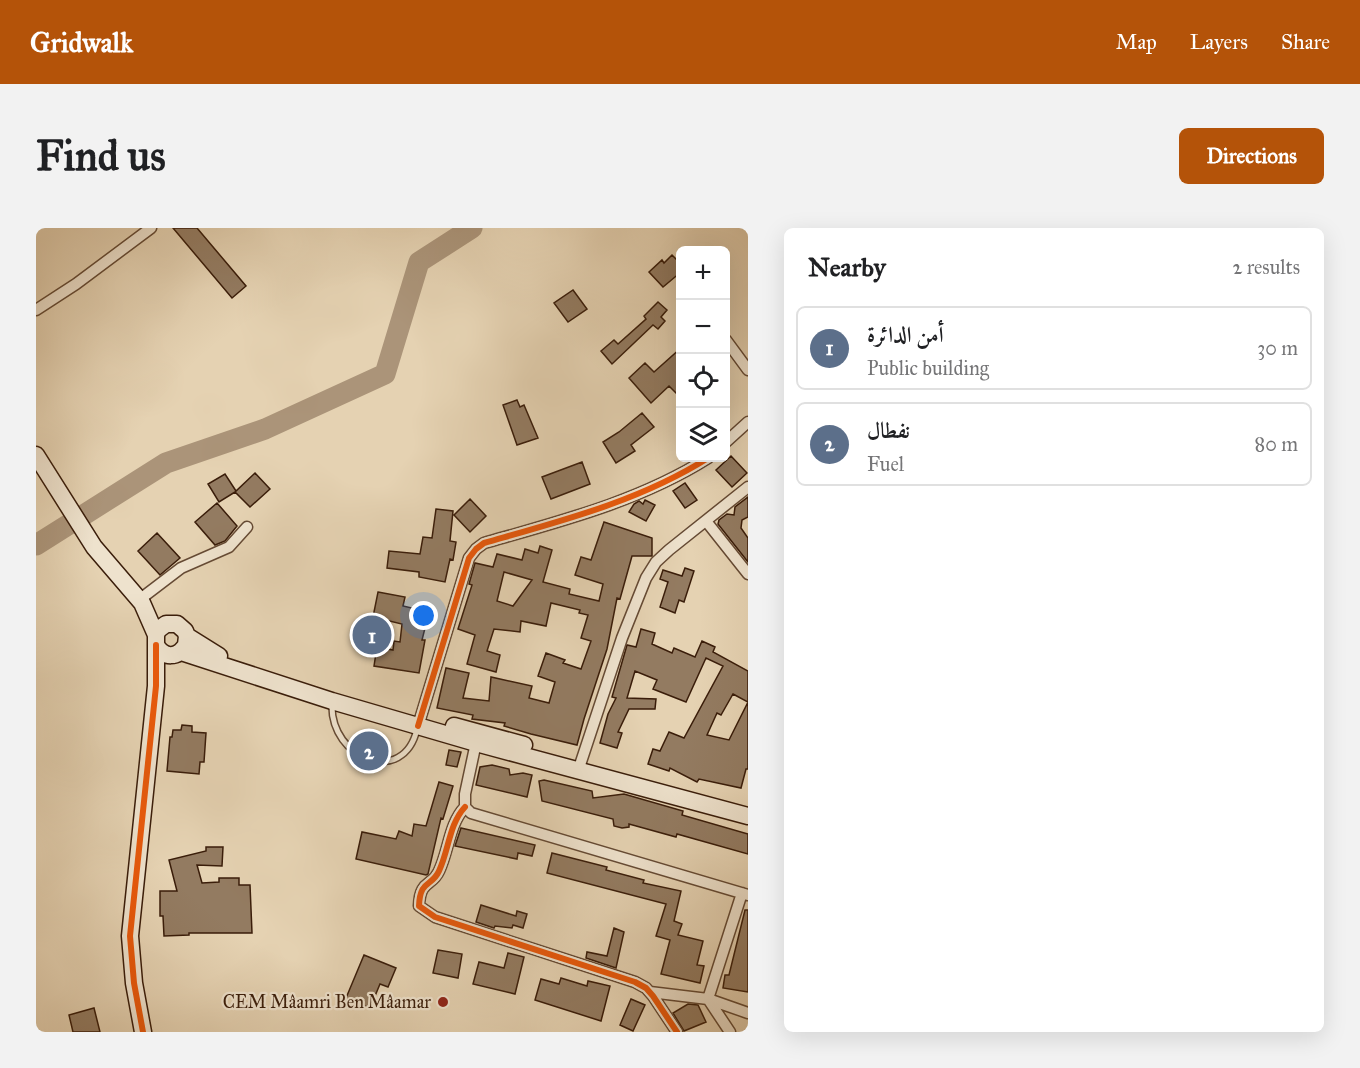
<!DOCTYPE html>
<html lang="en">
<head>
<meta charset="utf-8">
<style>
	body { margin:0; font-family:"IM FELL Great Primer",Amiri,serif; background:#f2f2f2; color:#202124 }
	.controls { position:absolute; right:18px; top:18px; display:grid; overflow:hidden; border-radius:9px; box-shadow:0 6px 24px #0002 }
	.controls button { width:54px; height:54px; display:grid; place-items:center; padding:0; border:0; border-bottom:2px solid #e0e0e0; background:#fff; color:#202124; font:30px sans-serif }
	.you { position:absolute; left:388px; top:388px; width:21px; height:21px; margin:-15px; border:4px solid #fff; border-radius:50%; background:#1a73e8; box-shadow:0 0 0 9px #1a73e833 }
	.badge { display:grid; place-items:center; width:39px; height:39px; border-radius:50%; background:#b45309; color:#fff; font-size:20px; font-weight:700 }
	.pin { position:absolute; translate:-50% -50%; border:3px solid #fff; box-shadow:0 2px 6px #0006 }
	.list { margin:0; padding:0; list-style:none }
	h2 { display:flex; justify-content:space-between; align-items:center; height:78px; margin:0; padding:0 24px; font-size:26px }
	h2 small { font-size:20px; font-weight:400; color:#757577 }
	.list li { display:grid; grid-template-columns:39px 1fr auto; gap:18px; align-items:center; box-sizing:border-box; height:84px; margin:0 12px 12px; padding:0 12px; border:2px solid #e0e0e0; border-radius:9px }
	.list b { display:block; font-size:22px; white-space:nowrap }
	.list p { margin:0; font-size:20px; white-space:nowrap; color:#757577 }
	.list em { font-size:20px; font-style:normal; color:#757577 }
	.icon { flex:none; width:33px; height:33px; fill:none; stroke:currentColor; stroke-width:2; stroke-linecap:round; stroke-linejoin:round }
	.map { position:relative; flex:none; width:712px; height:804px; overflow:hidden; border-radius:9px }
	header { display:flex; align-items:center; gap:36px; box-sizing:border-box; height:84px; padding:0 30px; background:#b45309; color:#fff }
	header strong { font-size:28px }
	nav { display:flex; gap:33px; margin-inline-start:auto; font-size:21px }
	.intro { display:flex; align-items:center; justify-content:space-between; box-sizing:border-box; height:144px; padding:0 36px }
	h1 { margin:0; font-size:42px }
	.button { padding:15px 27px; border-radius:9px; background:#b45309; color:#fff; font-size:21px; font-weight:700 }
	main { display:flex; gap:36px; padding:0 36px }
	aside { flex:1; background:#fff; border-radius:9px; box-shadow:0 6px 24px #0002 }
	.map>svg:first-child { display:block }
</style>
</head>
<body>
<header>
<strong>Gridwalk</strong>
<nav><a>Map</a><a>Layers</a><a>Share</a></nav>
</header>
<div class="intro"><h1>Find us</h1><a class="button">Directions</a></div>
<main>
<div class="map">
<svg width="712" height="804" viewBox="0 0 712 804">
	<rect width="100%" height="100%" fill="#e5d2b2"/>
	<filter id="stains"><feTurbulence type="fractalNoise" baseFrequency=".00333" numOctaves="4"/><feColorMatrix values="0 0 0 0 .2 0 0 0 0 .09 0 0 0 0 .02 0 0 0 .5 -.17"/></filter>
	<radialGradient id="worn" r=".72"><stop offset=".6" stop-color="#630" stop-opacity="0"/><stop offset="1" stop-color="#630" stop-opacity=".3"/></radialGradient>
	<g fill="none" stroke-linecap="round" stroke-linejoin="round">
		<path stroke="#ab9479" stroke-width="21" d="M0 317 130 235 229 201 349 146 383 34 436 0"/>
	</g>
	<path fill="#937b61" stroke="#3a1d0a" stroke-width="1.5" fill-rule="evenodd" d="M137 0H161L210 58 196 70Z
		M636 27 645 36V44L627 59 613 44 626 32 628 35Z
		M537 62 551 81 532 94 518 75Z
		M622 74 631 82 625 89 629 93 622 101 617 97 576 136 565 123 578 112 582 116 610 91 608 88Z
		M645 120V170L633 158 615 175 593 150 609 135 618 144Z
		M481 172 484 179 488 177 502 210 481 217 467 177Z
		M606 185 618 199 595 217 599 223 580 235 567 214 583 204Z
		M695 228 711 245 696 259 680 242Z
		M546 234 554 256 515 271 506 249Z
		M219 245 234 261 214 279 199 264 183 274 172 256 189 246 200 263Z
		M649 255 661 272 649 280 637 263Z
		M712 269V289L706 292 705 300 712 310V334L682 296 683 292 691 286 698 287 699 279Z
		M434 271 450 288 434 304 418 287Z
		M609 272 619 277 610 293 593 284 598 276 603 273 607 276Z
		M181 275 201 298 189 313 179 317 159 294Z
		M400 281 417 283 414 313 420 314 417 332 414 331 409 354 383 349V344L351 340 353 323 384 326 387 309 396 310Z
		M568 294 616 310V328H596L584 371 581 370 571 421 548 491 541 517 495 506 468 498 469 495 436 491 437 487 401 480 410 440 433 445 427 470 453 473 455 449 496 458 493 470 513 475 519 454 502 448 510 425 529 432 527 435 545 441 555 413 545 410 552 387 543 385 544 382 515 375 510 398 485 393 484 404 458 401 451 423 464 427 460 444 431 436 439 407 422 401 436 357 433 356 439 335 457 339 461 326 486 332 489 321 502 325 504 318 516 322 507 354 534 361 533 366 563 373 567 356 539 347 545 329 555 332ZM468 344 496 352 477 378 461 373Z
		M121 305 144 330 124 347 102 323Z
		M649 340 658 343 648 374 643 372 639 385 624 379 632 354 624 351 627 342 646 348Z
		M342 364 369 369 367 378 393 384 386 412H389L383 445 338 438 341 419 357 422 358 413 364 414 366 396 337 389Z
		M605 401 619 405 616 416 636 425 638 420 659 429 666 413 679 419 677 424 712 443V541H710L705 560 663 551 661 554 634 540 633 543 612 536 617 521 624 523 633 504 648 510 687 438 670 430 650 474 617 461 621 452 599 443 591 470 620 471 619 481H593L582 504 586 505 581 520 564 515 572 486 580 470 576 469 591 417 600 419ZM697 466 712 474 693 512 671 507 681 485 685 487Z
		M146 497 156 498V504L170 505 168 534H164L163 546 131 543 134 509H136L137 502H145Z
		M413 522 425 524 421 539 410 537Z
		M456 537 473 541 474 547 487 545 496 547 491 569 440 557 444 539Z
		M508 552 556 563 557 570 588 566 647 583 646 587 712 606V626L641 606 640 609 593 596V599L586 600 578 598 577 591 506 573 503 553Z
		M403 554 417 558 407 591 405 590 392 646 390 647 320 631 326 604 360 611 363 603 376 608 378 596 390 598Z
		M425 600 499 617 496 628 482 625 481 631 419 618Z
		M170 619H187L186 638 161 637 166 655 183 654V650H203V657H214L216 705H153V707L128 708 127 688H124V663H141L133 632 170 623Z
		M516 625 571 639 570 642 608 652 607 655 645 663 638 693 646 696 642 707 667 713 661 737 668 738 664 755 625 746 634 712 620 708 630 676 511 645Z
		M445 677 480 688 481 683 491 686 487 700 477 697 476 700 459 698 458 700 440 694Z
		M709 682H712V764L687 760 689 747H693Z
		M578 700 588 704 580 740 550 730 551 724 571 728Z
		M402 722 426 726 422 750 397 745Z
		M472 725 488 729 479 766 437 756 443 734 468 740Z
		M328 727 360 740 352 759 344 756 334 780 310 770Z
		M525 750 551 758 552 753 574 758 565 793 499 772 505 751 523 756Z
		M595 771 609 777 597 803 584 797Z
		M652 776 662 777 670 794 648 803 637 785Z
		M58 780 64 804H37L33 787Z"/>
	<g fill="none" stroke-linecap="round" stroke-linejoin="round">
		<defs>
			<path id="lane" d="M296 476C294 532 368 559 381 501"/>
			<path id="street" d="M0 82 40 56 115 0
				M690 112 712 142
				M690 214 712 194
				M670 293 712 346
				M103 372 145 340 193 319 211 299
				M382 498 433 330 440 321 448 315C525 293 604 273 672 230
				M441 510 429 566V579L435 585 712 667
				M542 543 586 410 610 350 620 334 633 322 712 259
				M429 579C413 596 413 622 403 643 396 659 384 651 383 678L399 689 599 754 610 760 617 768 641 804
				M614 764 672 771 712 785
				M694 804 672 771 706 665"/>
			<path id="secondary" d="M0 227 58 319 106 375 120 407
				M151 408 183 428
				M145 424 296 473 440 515 712 588
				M418 498 488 517
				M107 804 98 755 94 708 120 458V407L122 402 130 396H141L149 403 151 408 150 417C142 430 128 431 120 417"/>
		</defs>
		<use href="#lane" stroke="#654a34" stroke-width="8"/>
		<use href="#street" stroke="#654a34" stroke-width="13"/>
		<use href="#secondary" stroke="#3a1d0a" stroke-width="19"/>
		<use href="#lane" stroke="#eee2cd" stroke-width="5"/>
		<use href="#street" stroke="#eee2cd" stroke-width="10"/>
		<use href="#secondary" stroke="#eee2cd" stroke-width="16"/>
		<defs>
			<path id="cycleway" d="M382 498 433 330 440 321 448 315C525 293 604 273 672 230
				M429 579C413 596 413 622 403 643 396 659 384 651 383 678L399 689 599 754 610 760 617 768 641 804
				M107 804 98 755 94 708 120 458V417"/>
		</defs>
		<use href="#cycleway" stroke="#eee2cd" stroke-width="10"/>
		<use href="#cycleway" stroke="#e8590c" stroke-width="6"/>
	</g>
	<circle fill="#8f2418" stroke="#eee2cd" stroke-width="2" cx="407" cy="774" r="6"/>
	<g text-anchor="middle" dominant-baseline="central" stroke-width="4.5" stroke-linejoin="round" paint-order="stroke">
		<g font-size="18" fill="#3a1d0a" stroke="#eee2cd" text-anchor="end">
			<text x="395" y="774">CEM Mâamri Ben Mâamar</text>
		</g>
	</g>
	<rect width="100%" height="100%" filter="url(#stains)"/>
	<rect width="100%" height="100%" fill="url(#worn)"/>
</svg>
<div class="controls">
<button>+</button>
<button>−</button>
<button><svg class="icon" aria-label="locate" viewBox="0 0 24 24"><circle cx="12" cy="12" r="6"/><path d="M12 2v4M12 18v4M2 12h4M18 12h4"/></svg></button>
<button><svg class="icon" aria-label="layers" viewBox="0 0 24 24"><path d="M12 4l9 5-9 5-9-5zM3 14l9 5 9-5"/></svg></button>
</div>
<div class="you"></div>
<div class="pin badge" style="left:336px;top:407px;background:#5c6f8a">1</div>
<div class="pin badge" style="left:333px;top:523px;background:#5c6f8a">2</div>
</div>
<aside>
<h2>Nearby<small>2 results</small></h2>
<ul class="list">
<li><span class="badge" style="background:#5c6f8a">1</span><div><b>أمن الدائرة</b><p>Public building</p></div><em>30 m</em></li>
<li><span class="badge" style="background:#5c6f8a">2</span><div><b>نفطال</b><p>Fuel</p></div><em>80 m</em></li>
</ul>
</aside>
</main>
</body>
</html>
